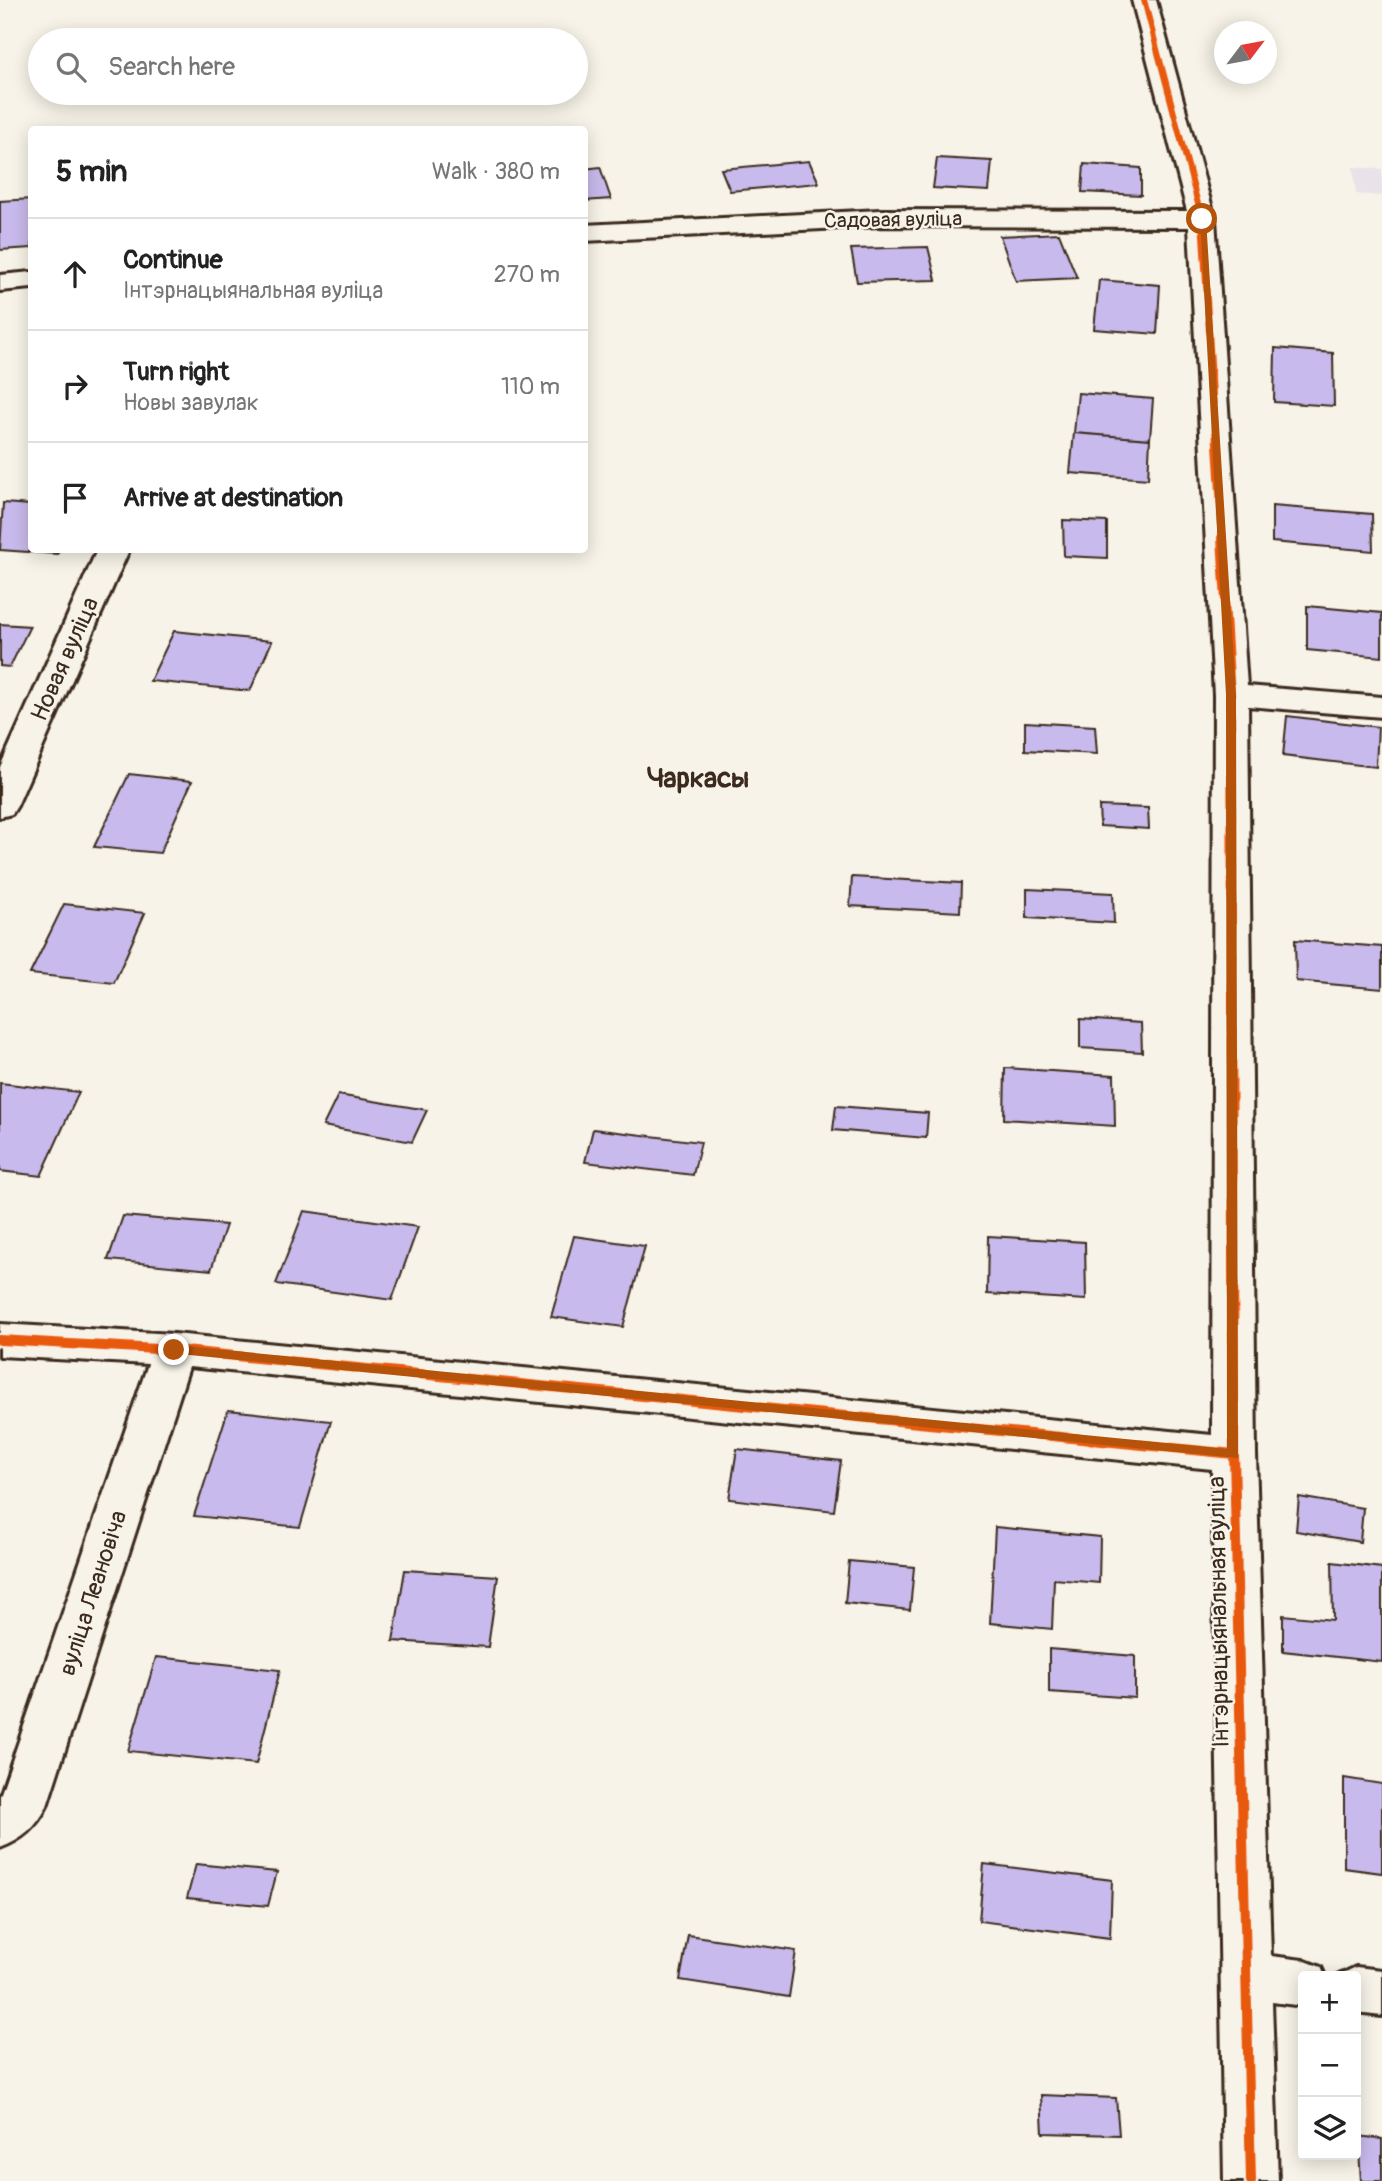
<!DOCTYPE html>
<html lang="en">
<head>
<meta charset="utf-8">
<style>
	body { margin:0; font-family:Pangolin,sans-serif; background:#f2f2f2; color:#222 }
	.controls { position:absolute; right:21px; bottom:21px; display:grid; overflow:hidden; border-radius:7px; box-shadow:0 4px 18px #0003 }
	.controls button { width:63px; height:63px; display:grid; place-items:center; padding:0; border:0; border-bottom:2px solid #e0e0e0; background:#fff; color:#222; font:35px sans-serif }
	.compass { position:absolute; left:1214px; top:21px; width:63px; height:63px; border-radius:50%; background:#fff; box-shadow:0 4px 18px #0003; rotate:58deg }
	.stop { position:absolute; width:21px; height:21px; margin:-16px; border:5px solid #b45309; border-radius:50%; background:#fff }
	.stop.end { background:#b45309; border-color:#fff; box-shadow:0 2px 7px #0008 }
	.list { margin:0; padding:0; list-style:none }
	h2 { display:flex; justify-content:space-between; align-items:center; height:91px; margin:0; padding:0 28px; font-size:30px }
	h2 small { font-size:23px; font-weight:400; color:#767676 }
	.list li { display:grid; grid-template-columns:46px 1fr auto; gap:21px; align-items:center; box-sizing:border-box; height:112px; padding:0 28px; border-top:2px solid #e0e0e0 }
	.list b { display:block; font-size:26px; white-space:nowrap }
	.list p { margin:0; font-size:23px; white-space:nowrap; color:#767676 }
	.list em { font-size:23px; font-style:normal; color:#767676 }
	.icon { flex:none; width:38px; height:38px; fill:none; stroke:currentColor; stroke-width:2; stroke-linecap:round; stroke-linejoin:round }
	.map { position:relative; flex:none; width:1382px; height:2181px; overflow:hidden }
	.search { position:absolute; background:#fff; box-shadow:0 4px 18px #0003; left:28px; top:28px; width:560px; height:77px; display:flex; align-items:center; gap:18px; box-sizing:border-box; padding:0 24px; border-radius:38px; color:#767676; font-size:26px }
	.panel { position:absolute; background:#fff; box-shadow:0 4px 18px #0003; left:28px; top:126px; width:560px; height:427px; border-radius:7px }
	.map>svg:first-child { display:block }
</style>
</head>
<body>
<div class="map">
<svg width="1382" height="2181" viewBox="0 0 1382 2181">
	<rect width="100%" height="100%" fill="#f7f3e8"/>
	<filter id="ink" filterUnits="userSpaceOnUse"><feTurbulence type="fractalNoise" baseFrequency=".0143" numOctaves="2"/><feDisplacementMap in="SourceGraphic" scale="14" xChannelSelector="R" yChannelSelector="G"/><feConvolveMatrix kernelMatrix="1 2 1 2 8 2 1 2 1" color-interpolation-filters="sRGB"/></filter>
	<g filter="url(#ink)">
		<path fill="#e9e2e9" d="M1353 167 1382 169V196L1356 194Z"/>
		<path fill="#c8baec" stroke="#3b2a1e" stroke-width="2" d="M937 158 992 161 989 191 933 188Z
			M809 161 819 183 730 191 721 169Z
			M1084 164 1141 168V195L1082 192Z
			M600 167 611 199 584 201V169Z
			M32 199V248L0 250V201Z
			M1059 233 1077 278 1016 281 1000 236Z
			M928 247 936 280 857 282 851 249Z
			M1099 280 1160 285 1157 334 1094 329Z
			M1275 348 1333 353 1334 406 1274 402Z
			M1078 393 1153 399 1150 439 1074 433Z
			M1074 433 1150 439 1148 479 1070 473Z
			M3 503 32 505V550H60L57 554 0 550Z
			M1272 506 1372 514 1373 551 1272 542Z
			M1063 520 1107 522V558L1064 556Z
			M1307 606 1382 613V657L1307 650Z
			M0 624 30 626 10 667 0 666Z
			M174 631 272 641 250 691 150 681Z
			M1287 716 1378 727 1376 767 1283 756Z
			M1025 722 1095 726 1097 754 1025 750Z
			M129 774 192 781 160 853 94 847Z
			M1099 806 1148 808 1149 829 1100 826Z
			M852 877 961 883 960 912 850 906Z
			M1027 889 1113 893 1114 923 1027 918Z
			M64 904 145 913 114 983 30 974Z
			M1295 940 1382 947V989L1296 981Z
			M1080 1019 1141 1023 1142 1052 1080 1048Z
			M1005 1068 1114 1075 1115 1126 1004 1119Z
			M0 1083 79 1092 41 1176 0 1171Z
			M338 1095 427 1110 412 1142 323 1126Z
			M836 1106 928 1113 926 1138 833 1130Z
			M593 1129 701 1142 693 1175 585 1162Z
			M304 1211 418 1227 392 1300 276 1284Z
			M123 1216 226 1225 211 1270 108 1260Z
			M574 1236 645 1246 623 1327 551 1317Z
			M988 1236 1085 1242 1086 1300 987 1294Z
			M228 1410 331 1421 300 1527 194 1516Z
			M737 1449 841 1461 834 1511 729 1499Z
			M1299 1497 1363 1508 1360 1542 1296 1531Z
			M995 1527 1100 1537 1099 1583 1054 1579 1052 1629 990 1623Z
			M849 1561 914 1567 910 1610 845 1603Z
			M1332 1562 1382 1568V1662L1283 1651V1615L1333 1620Z
			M405 1570 498 1576 488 1647 393 1641Z
			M1049 1649 1135 1656V1698L1049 1692Z
			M156 1657 280 1670 256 1764 128 1751Z
			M1344 1778 1382 1784V1873L1344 1868Z
			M196 1864 277 1872 268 1906 187 1898Z
			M984 1864 1112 1880 1110 1938 979 1921Z
			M688 1935 796 1951 789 1997 680 1980Z
			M1041 2095 1116 2098 1119 2135 1043 2133Z
			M1358 2136 1382 2139V2181H1361Z"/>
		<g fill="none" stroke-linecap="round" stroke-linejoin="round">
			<defs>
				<path id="minor" d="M1132 0H1156L1215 219 1247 686 1382 697V717L1248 706 1256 1454 1271 1956 1303 1960 1321 1967 1325 1976H1303V2006L1272 2002 1278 2181H1224L1212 1469 189 1367 47 1806C37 1827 22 1840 0 1848V1796L148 1364 0 1356V1324L174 1334 1212 1435 1214 695 1189 227 880 226 584 241V225L880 210 1187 211Z
					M32 272V288L0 291V275Z
					M97 550H129L17 806 12 814 0 817V767Z
					M1356 1967 1382 1970V2016L1356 2013V1976H1337Z"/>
			</defs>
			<use href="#minor" stroke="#3b2a1e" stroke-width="6"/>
			<use href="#minor" fill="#f7f3e8" fill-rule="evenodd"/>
			<defs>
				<path id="cycleway-far2" d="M1144 0 1202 219 1222 540"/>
				<path id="cycleway-far1" d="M1221 538 1231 695 1233 1249"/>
				<path id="cycleway" d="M1233 1248 1234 1454 1251 2181
					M0 1340 174 1350 1234 1454"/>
			</defs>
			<use href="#cycleway-far2" stroke="#f7f3e8" stroke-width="10"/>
			<use href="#cycleway-far1" stroke="#f7f3e8" stroke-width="12"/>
			<use href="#cycleway" stroke="#f7f3e8" stroke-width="15"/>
			<use href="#cycleway-far2" stroke="#e8590c" stroke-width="6"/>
			<use href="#cycleway-far1" stroke="#e8590c" stroke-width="8"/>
			<use href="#cycleway" stroke="#e8590c" stroke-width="10"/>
		</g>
	</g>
	<path fill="#b45309" d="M1200 217 1206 219 1236 695 1238 1458 170 1353V1347L174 1345 1227 1449 1226 695Z"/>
	<g text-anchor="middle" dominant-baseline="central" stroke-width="5" stroke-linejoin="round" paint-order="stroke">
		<g font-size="21" fill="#3b2a1e" stroke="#f7f3e8">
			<text transform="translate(893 220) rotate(-1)">Садовая вуліца</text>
		</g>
		<g font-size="24" fill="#3b2a1e" stroke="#f7f3e8">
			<text transform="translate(65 659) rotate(-66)">Новая вуліца</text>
			<text transform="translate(93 1593) rotate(-72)">вуліца Леановіча</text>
			<text transform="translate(1219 1612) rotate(-91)">Інтэрнацыянальная вуліца</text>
		</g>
		<g font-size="28" font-weight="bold" fill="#3b2a1e" stroke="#f7f3e8">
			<text x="698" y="778">Чаркасы</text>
		</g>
	</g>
</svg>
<div class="controls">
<button>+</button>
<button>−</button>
<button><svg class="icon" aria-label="layers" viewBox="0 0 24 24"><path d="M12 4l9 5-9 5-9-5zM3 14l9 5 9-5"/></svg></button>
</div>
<svg class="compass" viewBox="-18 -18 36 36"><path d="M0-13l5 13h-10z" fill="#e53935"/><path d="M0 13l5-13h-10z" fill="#767676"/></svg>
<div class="stop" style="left:1202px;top:219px"></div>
<div class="stop end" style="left:174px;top:1350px"></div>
<div class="search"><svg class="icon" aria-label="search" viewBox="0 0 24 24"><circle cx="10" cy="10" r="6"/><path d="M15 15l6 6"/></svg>Search here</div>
<section class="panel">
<h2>5 min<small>Walk · 380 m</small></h2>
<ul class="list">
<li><svg class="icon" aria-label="ahead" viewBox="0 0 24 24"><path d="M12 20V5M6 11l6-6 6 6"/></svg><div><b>Continue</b><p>Інтэрнацыянальная вуліца</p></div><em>270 m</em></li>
<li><svg class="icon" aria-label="right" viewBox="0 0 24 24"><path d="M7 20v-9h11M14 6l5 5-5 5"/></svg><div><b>Turn right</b><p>Новы завулак</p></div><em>110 m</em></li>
<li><svg class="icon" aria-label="arrive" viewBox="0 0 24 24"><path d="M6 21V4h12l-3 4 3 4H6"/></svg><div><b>Arrive at destination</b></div></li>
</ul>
</section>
</div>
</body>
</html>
